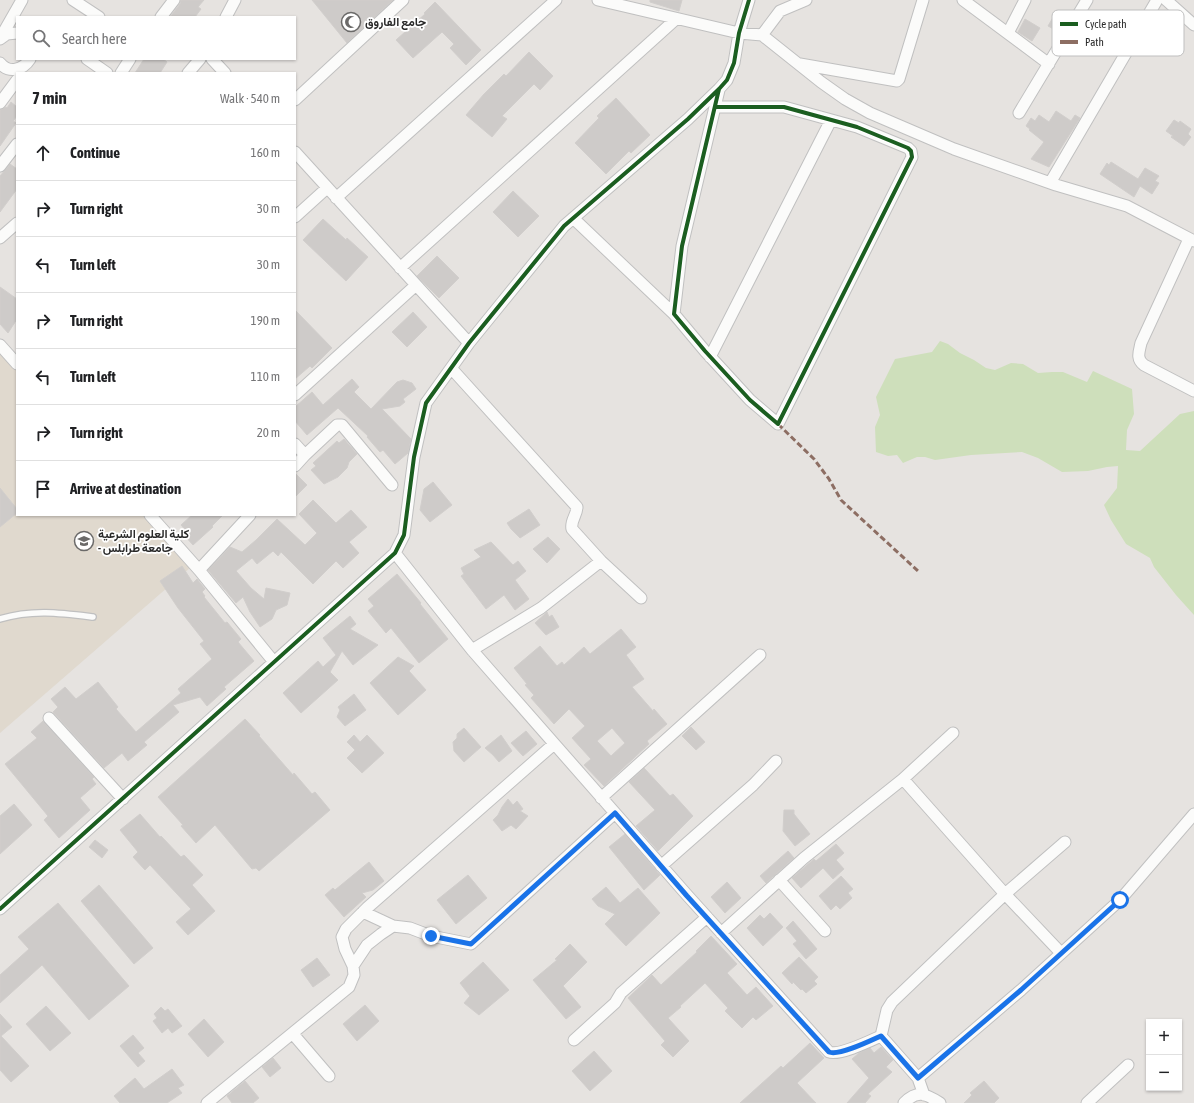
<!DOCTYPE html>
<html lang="en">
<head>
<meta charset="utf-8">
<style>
	body { margin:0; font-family:"Asap Condensed",Vazirmatn,sans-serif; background:#f2f2f2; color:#202124 }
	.controls { position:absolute; right:12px; bottom:12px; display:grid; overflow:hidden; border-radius:0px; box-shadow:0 1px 3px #0004 }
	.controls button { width:36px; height:36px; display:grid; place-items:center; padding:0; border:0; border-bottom:1px solid #e0e0e0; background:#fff; color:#202124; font:20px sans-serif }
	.stop { position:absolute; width:12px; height:12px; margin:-9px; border:3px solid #1a73e8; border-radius:50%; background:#fff }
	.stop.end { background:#1a73e8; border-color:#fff; box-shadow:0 1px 4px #0008 }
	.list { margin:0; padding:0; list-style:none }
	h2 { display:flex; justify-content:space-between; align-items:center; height:52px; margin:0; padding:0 16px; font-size:17px }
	h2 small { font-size:13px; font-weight:400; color:#757577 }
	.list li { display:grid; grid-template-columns:26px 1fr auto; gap:12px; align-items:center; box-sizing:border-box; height:56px; padding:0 16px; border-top:1px solid #e0e0e0 }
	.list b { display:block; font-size:15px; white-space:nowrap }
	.list em { font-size:13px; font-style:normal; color:#757577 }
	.icon { flex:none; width:22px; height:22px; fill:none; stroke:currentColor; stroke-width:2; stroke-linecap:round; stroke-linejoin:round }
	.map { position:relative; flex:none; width:1194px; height:1103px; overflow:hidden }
	.search { position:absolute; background:#fff; box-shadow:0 1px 3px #0004; left:16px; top:16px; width:280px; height:44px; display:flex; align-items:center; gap:10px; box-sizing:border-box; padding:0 14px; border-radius:0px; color:#757577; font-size:15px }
	.panel { position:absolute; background:#fff; box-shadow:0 1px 3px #0004; left:16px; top:72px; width:280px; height:444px; border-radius:0px }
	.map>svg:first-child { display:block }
</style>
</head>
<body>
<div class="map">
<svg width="1194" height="1103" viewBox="0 0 1194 1103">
	<rect width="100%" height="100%" fill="#e6e3e0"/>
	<path fill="#e0d9ce" d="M0 350 17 369V515H146L191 567 0 733Z"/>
	<path fill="#cedfbb" d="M940 341 948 344 960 353 974 360 986 368 995 370 1011 363 1023 364 1038 373 1052 372H1063L1087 382 1093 371 1132 389 1134 414 1127 430 1126 450 1140 451 1180 414 1194 411V615L1176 595 1154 567 1150 558 1126 544 1111 520 1104 505 1117 488 1118 466 1107 467 1088 471 1062 472 1038 458 1022 452 971 455 935 460 925 457H917L903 463 897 455 888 456 876 452 875 427 880 415 876 397 895 359 932 352Z"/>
	<path fill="#cecbc9" stroke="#d1cecc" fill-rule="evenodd" d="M181 0H204L198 7 201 9 195 17H170L180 4Z
		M312 0H393L347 43Z
		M650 0H682L679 11 650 2Z
		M435 2 481 50 466 65 450 48 454 44 442 32 413 58 396 40 425 14 424 13Z
		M1055 14 1065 19 1059 32 1048 26Z
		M1025 19 1040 28 1032 41 1018 32Z
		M529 52 553 76 540 90 534 84 502 116 507 119 492 137 466 115 484 94 504 74 506 76Z
		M144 59H163L167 62 160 73H135Z
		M616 98 650 135 631 153 629 151 606 174 575 143 599 118 597 116Z
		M11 102 17 107V116L13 121 16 123 0 146V110L6 107 7 108Z
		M1056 111 1071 121 1075 115 1080 118 1049 167 1031 159 1044 142 1029 130 1030 129 1026 126 1031 118 1035 121 1039 115 1049 122Z
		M1174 120 1179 123 1180 121 1191 129 1188 134 1191 137 1184 146 1171 137 1173 136 1166 131Z
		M1111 162 1138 179 1145 168 1159 176 1155 181 1159 183 1152 194 1140 186 1134 197 1100 174 1107 163 1109 165Z
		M10 164 17 169V189L0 212V176Z
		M513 191 539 216 518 237 493 212Z
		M323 219 346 240 347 238 368 257 346 281 303 240Z
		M437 256 459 278 439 298 417 276Z
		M0 287 17 299V319L8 333 0 324Z
		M295 310 332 348 312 368 310 366 295 379Z
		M413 312 427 327 407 347 392 332Z
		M352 379 359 387 354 392 371 409 397 382 403 380 412 383 416 389 403 399 405 402 400 406 382 409 411 439 408 453 395 464 383 450 380 452 367 437 368 436 338 408 307 435 295 421V407L312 392 323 405Z
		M344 439 357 454 349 462 347 468 338 477 324 484 311 470 316 466 313 463 337 441 339 443Z
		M295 473 307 485 295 497Z
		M433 482 452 505 430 522 420 510 424 489Z
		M0 488 17 509V513L0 527Z
		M313 500 336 523 351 510 367 527 349 542 359 553 343 568 336 561 313 584 281 552 278 556 273 551 257 564 252 558 236 571 251 588 264 599 266 588 290 593 287 605 276 610 272 619 260 627 250 612 243 597 236 603 208 570 230 547 242 552 256 540 277 519 305 545 317 533 299 514Z
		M529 509 540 525 520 538 511 529 507 523Z
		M192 515H223L212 526 213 527 193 545 185 536 188 533 181 525Z
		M548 537 560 549 547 563 533 549Z
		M491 542 513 565 518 561 526 571 515 580 529 599 515 610 504 595 486 609 461 576 464 574 461 568 481 557 474 550Z
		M182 566 193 583 197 579 205 589 202 592 205 596 204 597 225 623 227 622 241 639 238 642 254 661 224 687 226 689 207 706 200 697 173 705 179 712 144 742 147 745 128 761 122 753 104 768 53 712 58 707 51 699 65 687 76 699 98 682 118 707 116 709 136 732 181 693 178 689 212 659 200 644 204 641 178 608 160 581Z
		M397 574 421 603 420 604 448 639 419 663 391 628 386 633 368 611 374 606 368 599Z
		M547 612 549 617 552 615 559 627 546 635 535 623Z
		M350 616 356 624 350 629 378 645 353 665 342 651 330 672 338 680 301 713 283 693 318 661 323 667 336 655 323 638Z
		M621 629 636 647 626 655 644 679 632 687 653 711 654 709 667 724 647 741 649 744 604 786 584 765 591 759 572 738 585 726 569 709 554 724 531 698 534 695 525 685 527 684 514 668 540 646 557 666 562 662 564 665 584 647 590 654ZM612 728 625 743 611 756 597 741Z
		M398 657 414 666 409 671 426 690 398 715 370 683Z
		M354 694 366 710 345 726 337 717 340 710 338 707Z
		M245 719 260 735 259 736 293 775 294 773 312 794 315 792 330 810 259 871 256 868 252 869 215 825 196 843 181 826 183 825 158 797Z
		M43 721 94 777 92 779 96 784 80 798 90 810 59 838 44 820 48 816 5 764 37 738 31 732Z
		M691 727 705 742 696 750 682 736Z
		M464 728 481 747 464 762 454 751 453 742 457 738V734Z
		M526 731 537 744 523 756 511 743Z
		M354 735 360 742 367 735 384 753 362 773 347 758 355 750 347 742Z
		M501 735 512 751 499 762 493 755 485 748Z
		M644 768 670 796 673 794 693 816 658 851 636 826 655 810 629 782Z
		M508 799 513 805 517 801 523 809 520 811 528 816 516 829 511 825 502 831 493 820 498 815 502 807Z
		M14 804 32 825 0 854V816Z
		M784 810H794V814L810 834 795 846 783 831Z
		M140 814 160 837 161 836 181 857 184 855 203 875 192 885 215 911 188 935 176 922 191 909 150 865 145 870 133 857 138 852 120 830Z
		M625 834 660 875 644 890 609 847Z
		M95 840 108 850 102 858 89 847Z
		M836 844 844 853 836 860 844 869 833 879 823 868 801 888 792 878 814 859 816 861Z
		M788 851 794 858 766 883 760 876Z
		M369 862 384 881 373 890 362 893 366 897 344 917 325 895 333 888 335 890Z
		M468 875 487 898 456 924 437 900Z
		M841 876 853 889 848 893 852 898 840 909 836 905 831 910 819 896Z
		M727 882 741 898 725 913 711 897Z
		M99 885 153 948 134 964 81 901Z
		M606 887 620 903 638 888 660 913 626 946 605 924 615 914 598 906 592 899Z
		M58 903 129 986 89 1020 42 965 0 1003V975L29 949 18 937Z
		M770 913 783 927 763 946 747 928 760 915 764 919Z
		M793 921 817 949 806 959 793 944 797 941 786 928Z
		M711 936 737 964 727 973 747 995 756 987 773 1006 756 1020 753 1017 742 1028 725 1011 728 1008 705 983 680 1006 681 1007 668 1018 689 1041 673 1057 661 1045 665 1041 628 998 652 975 661 985 697 952 696 951Z
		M570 944 587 962 563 986 581 1007 566 1019 533 980 557 960 555 959Z
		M799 957 818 977 814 981 817 984 806 993 802 989 801 990 793 982 792 984 782 973Z
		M317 958 330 975 313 987 301 970Z
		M483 962 509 990 479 1015 464 1003 470 996 460 983Z
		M365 1005 379 1021 357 1041 343 1024Z
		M46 1006 71 1033 50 1051 26 1024Z
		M161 1007 165 1011 168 1009 182 1026 172 1033 168 1028 162 1033 153 1021 157 1018 154 1014Z
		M0 1014 12 1027 1 1036 29 1066 11 1082 0 1070Z
		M204 1019 224 1042 208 1057 188 1034Z
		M133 1035 144 1048 138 1053 145 1061 138 1067 120 1046Z
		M810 1043 824 1058 797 1083 816 1103H740L781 1066 783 1068Z
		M881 1047 893 1060 886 1067 892 1072 868 1094 871 1096 865 1103H847L869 1078 852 1059 859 1053 870 1048 874 1053Z
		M594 1051 612 1071 590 1091 572 1071Z
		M273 1058 281 1068 270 1077 262 1067Z
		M172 1069 184 1085 178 1088 182 1093 167 1103H120L114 1096 135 1078 144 1089Z
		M245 1081 259 1098 253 1103H232L227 1096Z
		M984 1081 999 1098 994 1103H964L972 1095 970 1093Z"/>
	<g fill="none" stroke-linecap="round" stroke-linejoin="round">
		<defs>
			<path id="lane" d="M0 619C32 609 61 613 93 617"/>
			<path id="street" d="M73 0 99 17
				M598 0 739 33 762 35 821 82 845 99 870 113 954 149 1056 185 1127 206 1194 241
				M963 0 1049 64
				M1166 0 1194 25
				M161 17 174 0
				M226 17 235 0
				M1008 33 1025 0
				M762 35 780 11 806 0
				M1 37 22 0
				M0 39 7 34 17 33
				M87 59 107 73
				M212 59 225 73
				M0 63C9 74 23 70 30 59
				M800 64 897 81 899 79 923 0
				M121 73 130 59
				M188 73 200 59
				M295 100 403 0
				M0 103 17 80
				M715 107H784L857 127 908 148 911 151 912 157 778 424 750 400 705 351 674 314 682 246 719 90
				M1019 113 1087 0
				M295 152 469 343
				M0 166 17 144
				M1050 183 1157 0
				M336 198 556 0
				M295 217 327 188
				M573 218 674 314
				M0 238 17 223
				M1189 239 1141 343C1139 352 1136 359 1144 365L1194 391
				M400 268 676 19
				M0 345 17 364
				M710 357 831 120
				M451 368 577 507C577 515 570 521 572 529L601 561 641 598
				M295 395 416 285
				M295 444 305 455 295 466
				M305 455 337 425H342L392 485
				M150 515 199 570 274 662
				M395 553 472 650 687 895 829 1052C839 1056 870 1041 881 1036L918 1078 924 1095
				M199 570 250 515
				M472 650 541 608 601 561
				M49 718 123 799
				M903 779 953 733
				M601 798 760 655
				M661 866 753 785 776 761
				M779 880 825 931
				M0 909 395 553 404 535 414 457 426 403 469 343 564 226 688 119 719 89 727 80 734 63 739 33 749 0
				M363 912 393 926
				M721 933 804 858 903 779 1005 894 892 1002 887 1010 881 1036
				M1061 953 1005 894 1065 842
				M353 966 367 945 381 934 393 926 410 928 431 936 471 944 615 813
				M293 1034 329 1076
				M574 1040 615 1003 621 993 707 917
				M918 1078 1021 990 1120 900 1194 814
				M207 1103 349 987 354 975 353 966 345 949 342 937 346 929 367 908 554 744
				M904 1103C917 1090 925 1093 940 1103
				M1087 1103 1128 1065"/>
		</defs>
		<use href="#lane" stroke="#c0c0c0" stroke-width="8"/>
		<use href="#street" stroke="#c0c0c0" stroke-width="13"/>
		<use href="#lane" stroke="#fbfbfa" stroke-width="5.5"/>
		<use href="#street" stroke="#fbfbfa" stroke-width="11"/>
		<path stroke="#8d6e63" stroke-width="3" stroke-dasharray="6 3" stroke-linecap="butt" d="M778 424 814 459 829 479 841 500 918 571"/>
		<defs>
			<path id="cycleway" d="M715 107H784L857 127 908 148 911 151 912 157 778 424 750 400 705 351 674 314 682 246 719 89
				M0 909 395 553 404 535 414 457 426 403 469 343 564 226 688 119 719 89 727 80 734 63 739 33 749 0"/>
		</defs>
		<use href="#cycleway" stroke="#fff" stroke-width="6"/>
		<use href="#cycleway" stroke="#1b5e20" stroke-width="4"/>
	</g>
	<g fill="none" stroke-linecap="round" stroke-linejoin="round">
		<path stroke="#1a73e8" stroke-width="5" d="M431 936 471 944 615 813 687 896 829 1052C839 1056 870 1041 881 1036L918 1078 1021 990 1120 900"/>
	</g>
	<defs>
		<symbol id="mosque-ring" viewBox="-11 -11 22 22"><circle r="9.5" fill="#fff" stroke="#6b6a69" stroke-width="1.5"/><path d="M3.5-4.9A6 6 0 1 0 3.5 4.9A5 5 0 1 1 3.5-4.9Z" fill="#6b6a69"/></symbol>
		<symbol id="university-ring" viewBox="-11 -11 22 22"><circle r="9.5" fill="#fff" stroke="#6b6a69" stroke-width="1.5"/><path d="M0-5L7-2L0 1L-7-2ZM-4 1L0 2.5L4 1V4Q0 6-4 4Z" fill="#6b6a69"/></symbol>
	</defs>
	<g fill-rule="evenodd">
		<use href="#mosque-ring" x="340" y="11" width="22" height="22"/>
		<use href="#university-ring" x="73" y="530" width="22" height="22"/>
	</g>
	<g text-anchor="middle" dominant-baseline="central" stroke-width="3.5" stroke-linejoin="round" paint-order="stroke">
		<g font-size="12" font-weight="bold" fill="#292929" stroke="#fff" text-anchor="start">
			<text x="365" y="22">جامع الفاروق</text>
			<text x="98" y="534">كلية العلوم الشرعية<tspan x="98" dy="14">- جامعة طرابلس</tspan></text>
		</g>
	</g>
	<rect x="1052" y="10" width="132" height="46" rx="6" fill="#fff" stroke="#bfbfbf" stroke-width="1"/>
	<rect x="1060" y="22" width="18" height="4" fill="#1b5e20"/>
	<rect x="1060" y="40" width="18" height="4" fill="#8d6e63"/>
	<g font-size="11" fill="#292929">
		<text x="1085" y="28">Cycle path</text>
		<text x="1085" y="46">Path</text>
	</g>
</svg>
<div class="controls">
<button>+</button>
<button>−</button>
</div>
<div class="stop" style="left:1120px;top:900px"></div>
<div class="stop end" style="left:431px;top:936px"></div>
<div class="search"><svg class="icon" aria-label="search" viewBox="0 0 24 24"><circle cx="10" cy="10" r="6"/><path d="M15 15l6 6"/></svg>Search here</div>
<section class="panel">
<h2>7 min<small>Walk · 540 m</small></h2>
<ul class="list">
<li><svg class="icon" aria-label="ahead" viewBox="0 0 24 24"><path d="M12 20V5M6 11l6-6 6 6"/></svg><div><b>Continue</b></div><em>160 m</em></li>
<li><svg class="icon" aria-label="right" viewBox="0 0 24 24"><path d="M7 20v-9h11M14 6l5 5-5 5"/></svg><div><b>Turn right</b></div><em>30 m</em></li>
<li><svg class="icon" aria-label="left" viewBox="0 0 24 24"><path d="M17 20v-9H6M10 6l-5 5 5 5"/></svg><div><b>Turn left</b></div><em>30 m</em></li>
<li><svg class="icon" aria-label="right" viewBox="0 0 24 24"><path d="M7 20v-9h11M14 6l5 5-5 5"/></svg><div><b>Turn right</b></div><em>190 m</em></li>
<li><svg class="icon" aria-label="left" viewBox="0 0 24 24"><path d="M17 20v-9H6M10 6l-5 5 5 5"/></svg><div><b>Turn left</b></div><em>110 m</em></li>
<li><svg class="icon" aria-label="right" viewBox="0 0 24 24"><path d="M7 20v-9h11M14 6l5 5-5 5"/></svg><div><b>Turn right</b></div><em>20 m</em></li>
<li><svg class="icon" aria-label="arrive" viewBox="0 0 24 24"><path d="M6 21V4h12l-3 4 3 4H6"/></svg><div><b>Arrive at destination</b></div></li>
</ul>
</section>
</div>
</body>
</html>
